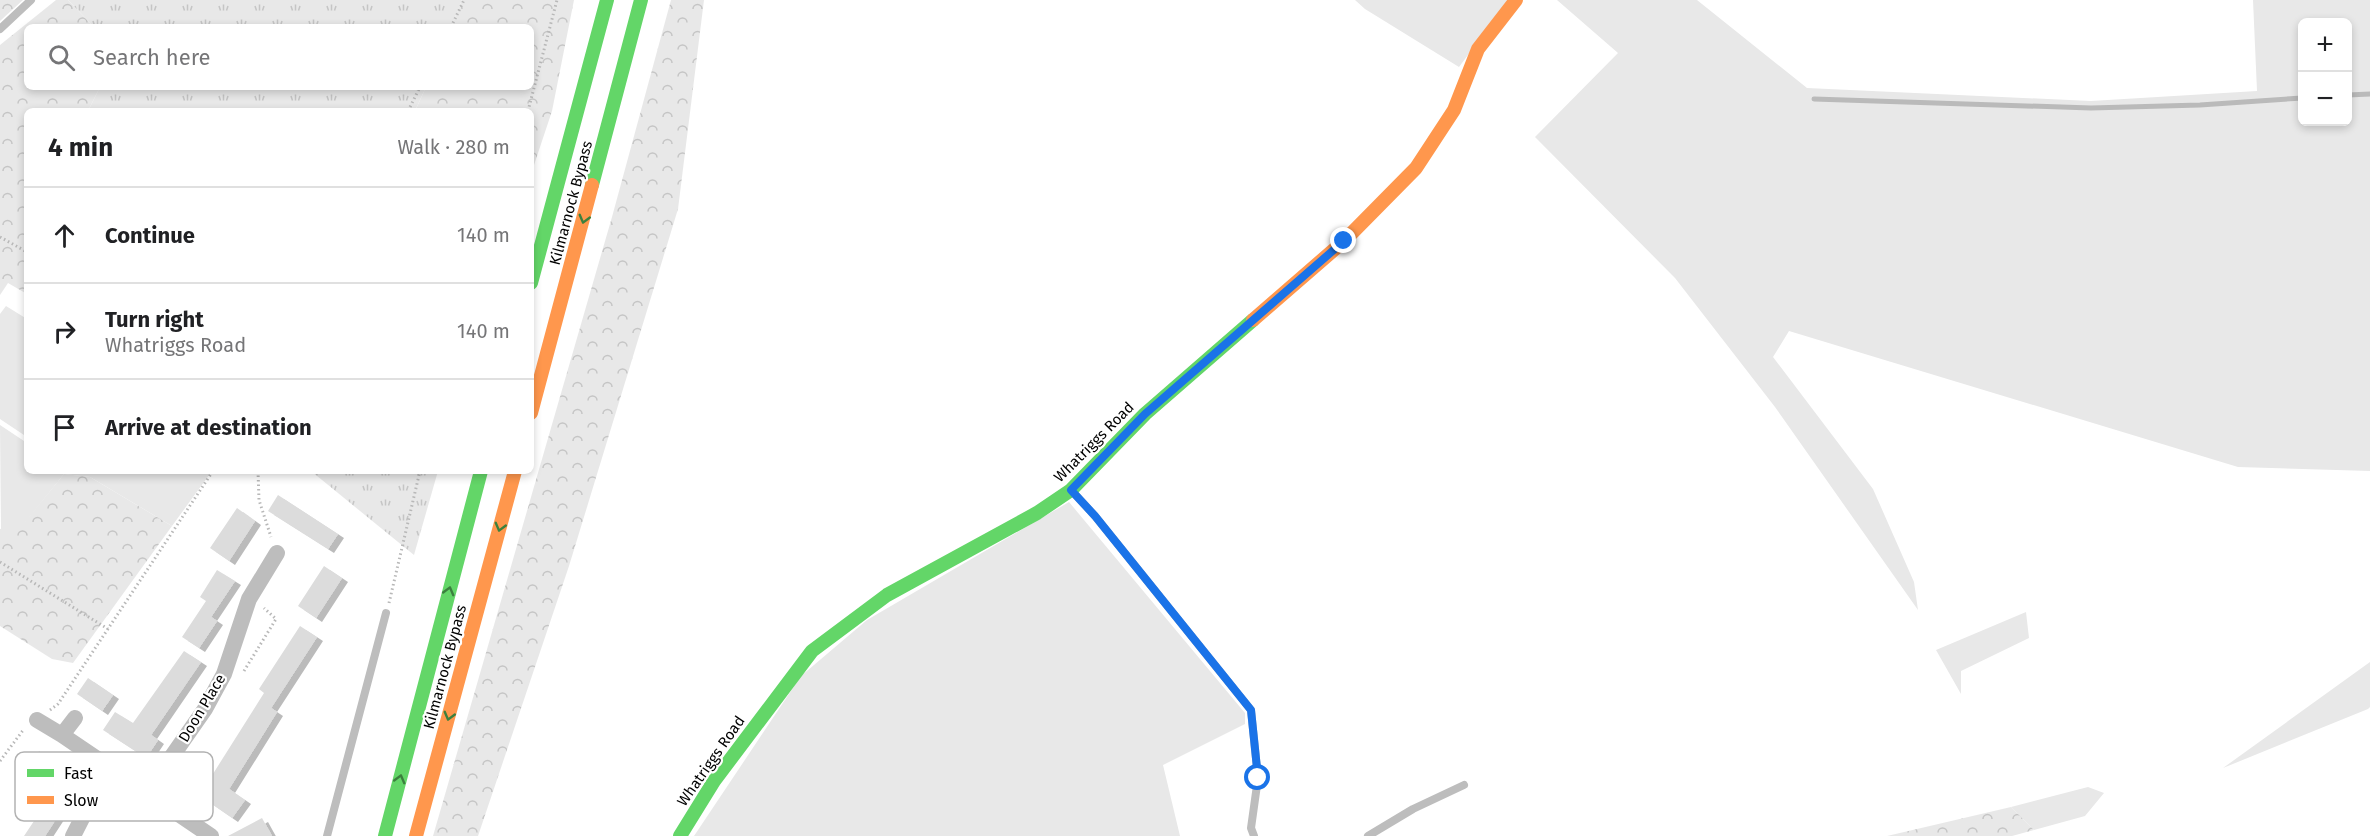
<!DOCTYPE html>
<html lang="en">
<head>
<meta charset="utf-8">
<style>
	body { margin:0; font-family:"Fira Sans",sans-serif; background:#f6f6f6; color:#202124 }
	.controls { position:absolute; right:18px; top:18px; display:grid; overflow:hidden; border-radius:9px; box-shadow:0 3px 9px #0003 }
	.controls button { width:54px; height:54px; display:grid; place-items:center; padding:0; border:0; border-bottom:2px solid #e0e0e0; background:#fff; color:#202124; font:30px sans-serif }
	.stop { position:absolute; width:18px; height:18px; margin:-14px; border:4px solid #1a73e8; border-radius:50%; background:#fff }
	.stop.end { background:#1a73e8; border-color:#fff; box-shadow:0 2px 6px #0008 }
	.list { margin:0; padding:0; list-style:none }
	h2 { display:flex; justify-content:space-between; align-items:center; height:78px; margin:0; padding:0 24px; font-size:26px }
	h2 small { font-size:20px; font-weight:400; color:#757577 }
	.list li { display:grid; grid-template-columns:39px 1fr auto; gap:18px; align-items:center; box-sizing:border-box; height:96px; padding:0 24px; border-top:2px solid #e0e0e0 }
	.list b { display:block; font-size:22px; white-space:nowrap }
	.list p { margin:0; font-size:20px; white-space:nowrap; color:#757577 }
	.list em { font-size:20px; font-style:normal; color:#757577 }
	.icon { flex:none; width:33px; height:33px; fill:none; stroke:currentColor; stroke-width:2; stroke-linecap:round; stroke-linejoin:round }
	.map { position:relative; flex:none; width:2370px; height:836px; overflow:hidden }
	.search { position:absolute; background:#fff; box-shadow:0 3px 9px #0003; left:24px; top:24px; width:510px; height:66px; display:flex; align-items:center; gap:15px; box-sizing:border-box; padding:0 21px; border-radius:9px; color:#757577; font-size:22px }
	.panel { position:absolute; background:#fff; box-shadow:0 3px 9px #0003; left:24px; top:108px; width:510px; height:366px; border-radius:9px }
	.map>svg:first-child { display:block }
</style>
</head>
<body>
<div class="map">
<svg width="2370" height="836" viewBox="0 0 2370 836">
	<defs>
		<pattern id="forest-crowns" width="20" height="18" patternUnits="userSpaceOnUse" patternTransform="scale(1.5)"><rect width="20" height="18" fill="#e8e8e8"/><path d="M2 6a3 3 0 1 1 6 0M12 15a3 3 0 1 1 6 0" fill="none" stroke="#c5c5c5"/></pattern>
		<pattern id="park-tufts" width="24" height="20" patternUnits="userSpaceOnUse" patternTransform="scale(1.5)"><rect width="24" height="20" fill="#e8e8e8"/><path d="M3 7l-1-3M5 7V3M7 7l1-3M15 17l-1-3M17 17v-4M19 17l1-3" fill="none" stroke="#c5c5c5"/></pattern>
		<filter id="shadow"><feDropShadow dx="6" dy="4" stdDeviation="0" flood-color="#0004"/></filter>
	</defs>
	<rect width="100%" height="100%" fill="#fff"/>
	<path fill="#e8e8e8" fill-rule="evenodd" d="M1355 0H1509L1459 67 1365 9Z
		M1557 0H1697L1807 88 2091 101 2257 91 2253 0H2370V471L2238 467 1789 331 1773 357 1873 489 1914 582 1918 610 1775 407 1675 278 1535 137 1618 53ZM2302 22H2348V122H2302Z
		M6 306 27 319V437L0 419V314Z
		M0 425 27 443V471H212L172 526 90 477 64 474 23 525 1 530Z
		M1069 502 1245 713V724L1163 765 1180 836H694L801 676 867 620Z
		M2026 612 2029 638 1961 671V694L1936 650Z
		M2370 662V707L2368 709 2223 768Z
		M2088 787 2104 793 2085 816 2034 830 2011 807Z"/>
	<path fill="url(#forest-crowns)" d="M0 0H23L0 21Z
		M56 0H68L94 27H27V87H100L88 111H27V294L8 283 0 295V45Z
		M462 0H574L552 111 531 174V111H415L426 87H531V27H451Z
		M671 0H704L678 209 569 566 478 836H433L612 217Z
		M64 474 90 477 172 526 73 663 52 659 0 626V529L23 524Z
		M2011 807 2034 830 2012 836H1887Z"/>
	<path fill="url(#park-tufts)" d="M68 0H462L451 27H94Z
		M100 87H426L415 111H88Z
		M311 471H438L414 555Z"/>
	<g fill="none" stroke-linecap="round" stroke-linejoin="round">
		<path stroke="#bababa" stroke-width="5" d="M2348 95 2370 94
			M1814 99 2091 108 2200 105 2302 98"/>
	</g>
	<path fill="#dcdcdc" filter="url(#shadow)" d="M278 495 338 534 328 549 268 511Z
		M237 508 255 521 229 561 210 548Z
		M324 566 342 578 316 618 298 606Z
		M217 570 235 581 211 617 217 621 199 648 182 637 206 601 200 597Z
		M300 626 317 637 271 708 277 712 229 789 245 800 232 818 190 789 203 771 211 777 264 693 259 689Z
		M184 651 201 662 151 735 158 740 146 758 103 730 115 712 133 723Z
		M88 678 113 695 102 711 77 694Z
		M39 751 88 782 81 797 73 793 45 836H24L56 788 51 785 54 780 30 765Z
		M262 818 272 836H228Z"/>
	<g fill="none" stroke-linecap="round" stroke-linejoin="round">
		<path stroke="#b8b8b8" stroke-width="3" stroke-dasharray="1.5 3" stroke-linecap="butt" d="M451 27 464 0
			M408 111 420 87
			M528 111 557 0
			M0 237 27 252
			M258 471 259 500 271 537
			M0 562 108 629
			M389 603 420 471
			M244 671 276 619 264 608
			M50 710 58 704 213 471
			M0 761 24 729"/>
		<path stroke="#bdbdbd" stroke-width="8" d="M0 29 31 0
			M1072 491 1095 516 1251 710 1258 778 1251 828 1254 836
			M327 836 386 613
			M1368 836 1413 809 1464 785"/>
		<path stroke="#bdbdbd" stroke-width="16" d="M37 720 62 735 211 836
			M62 735 75 718
			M147 792 205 709 224 674 249 599 277 553
			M73 836 108 767"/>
		<path stroke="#63d668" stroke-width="14" d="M592 185 641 0
			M531 283 607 0
			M385 836 481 471
			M680 836 714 781 812 651 887 595 1037 513 1071 490 1145 414 1253 320"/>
		<path stroke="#ff974d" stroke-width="14" d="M1253 320 1344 241 1416 168 1454 110 1478 49 1516 0
			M531 413 592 185
			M416 836 515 471"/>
	</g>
	<defs><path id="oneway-chevron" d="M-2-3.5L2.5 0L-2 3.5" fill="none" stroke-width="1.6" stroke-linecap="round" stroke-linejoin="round" transform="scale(1.5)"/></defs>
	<g stroke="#3b803e">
		<use href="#oneway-chevron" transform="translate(584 219) rotate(105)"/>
		<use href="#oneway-chevron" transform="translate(500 527) rotate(105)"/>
		<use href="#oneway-chevron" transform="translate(449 591) rotate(-75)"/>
		<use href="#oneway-chevron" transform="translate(449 716) rotate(105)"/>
		<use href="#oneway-chevron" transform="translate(400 779) rotate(-75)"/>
	</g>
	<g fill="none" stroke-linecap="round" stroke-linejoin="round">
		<path stroke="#1a73e8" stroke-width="8" d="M1258 778 1251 710 1095 516 1071 490 1145 414 1344 241"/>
	</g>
	<g text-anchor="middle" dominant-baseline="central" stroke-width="4.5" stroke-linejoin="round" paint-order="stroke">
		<g font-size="15" fill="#000" stroke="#fff">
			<text transform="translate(571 203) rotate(-75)">Kilmarnock Bypass</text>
			<text transform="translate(1094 442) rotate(-45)">Whatriggs Road</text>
			<text transform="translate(445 667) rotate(-75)">Kilmarnock Bypass</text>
			<text transform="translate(202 708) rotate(-59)">Doon Place</text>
			<text transform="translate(711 761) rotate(-55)">Whatriggs Road</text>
		</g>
	</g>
	<rect x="15" y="752" width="198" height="69" rx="9" fill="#fff" stroke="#b2b2b2" stroke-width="1.5"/>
	<rect x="27" y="769" width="27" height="8" fill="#63d668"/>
	<rect x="27" y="796" width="27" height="8" fill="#ff974d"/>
	<g font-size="16" fill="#000">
		<text x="64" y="779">Fast</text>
		<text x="64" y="806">Slow</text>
	</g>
</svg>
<div class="controls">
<button>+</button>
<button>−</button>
</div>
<div class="stop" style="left:1258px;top:778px"></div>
<div class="stop end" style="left:1344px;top:241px"></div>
<div class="search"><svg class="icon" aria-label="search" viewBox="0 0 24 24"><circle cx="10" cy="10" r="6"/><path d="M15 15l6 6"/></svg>Search here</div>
<section class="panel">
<h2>4 min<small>Walk · 280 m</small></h2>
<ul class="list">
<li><svg class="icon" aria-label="ahead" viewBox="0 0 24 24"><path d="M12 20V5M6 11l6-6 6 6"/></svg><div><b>Continue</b></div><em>140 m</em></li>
<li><svg class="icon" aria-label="right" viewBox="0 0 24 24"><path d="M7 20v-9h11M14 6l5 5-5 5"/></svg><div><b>Turn right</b><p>Whatriggs Road</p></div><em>140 m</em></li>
<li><svg class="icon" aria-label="arrive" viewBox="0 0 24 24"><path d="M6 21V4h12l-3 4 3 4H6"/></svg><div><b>Arrive at destination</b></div></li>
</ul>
</section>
</div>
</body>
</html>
